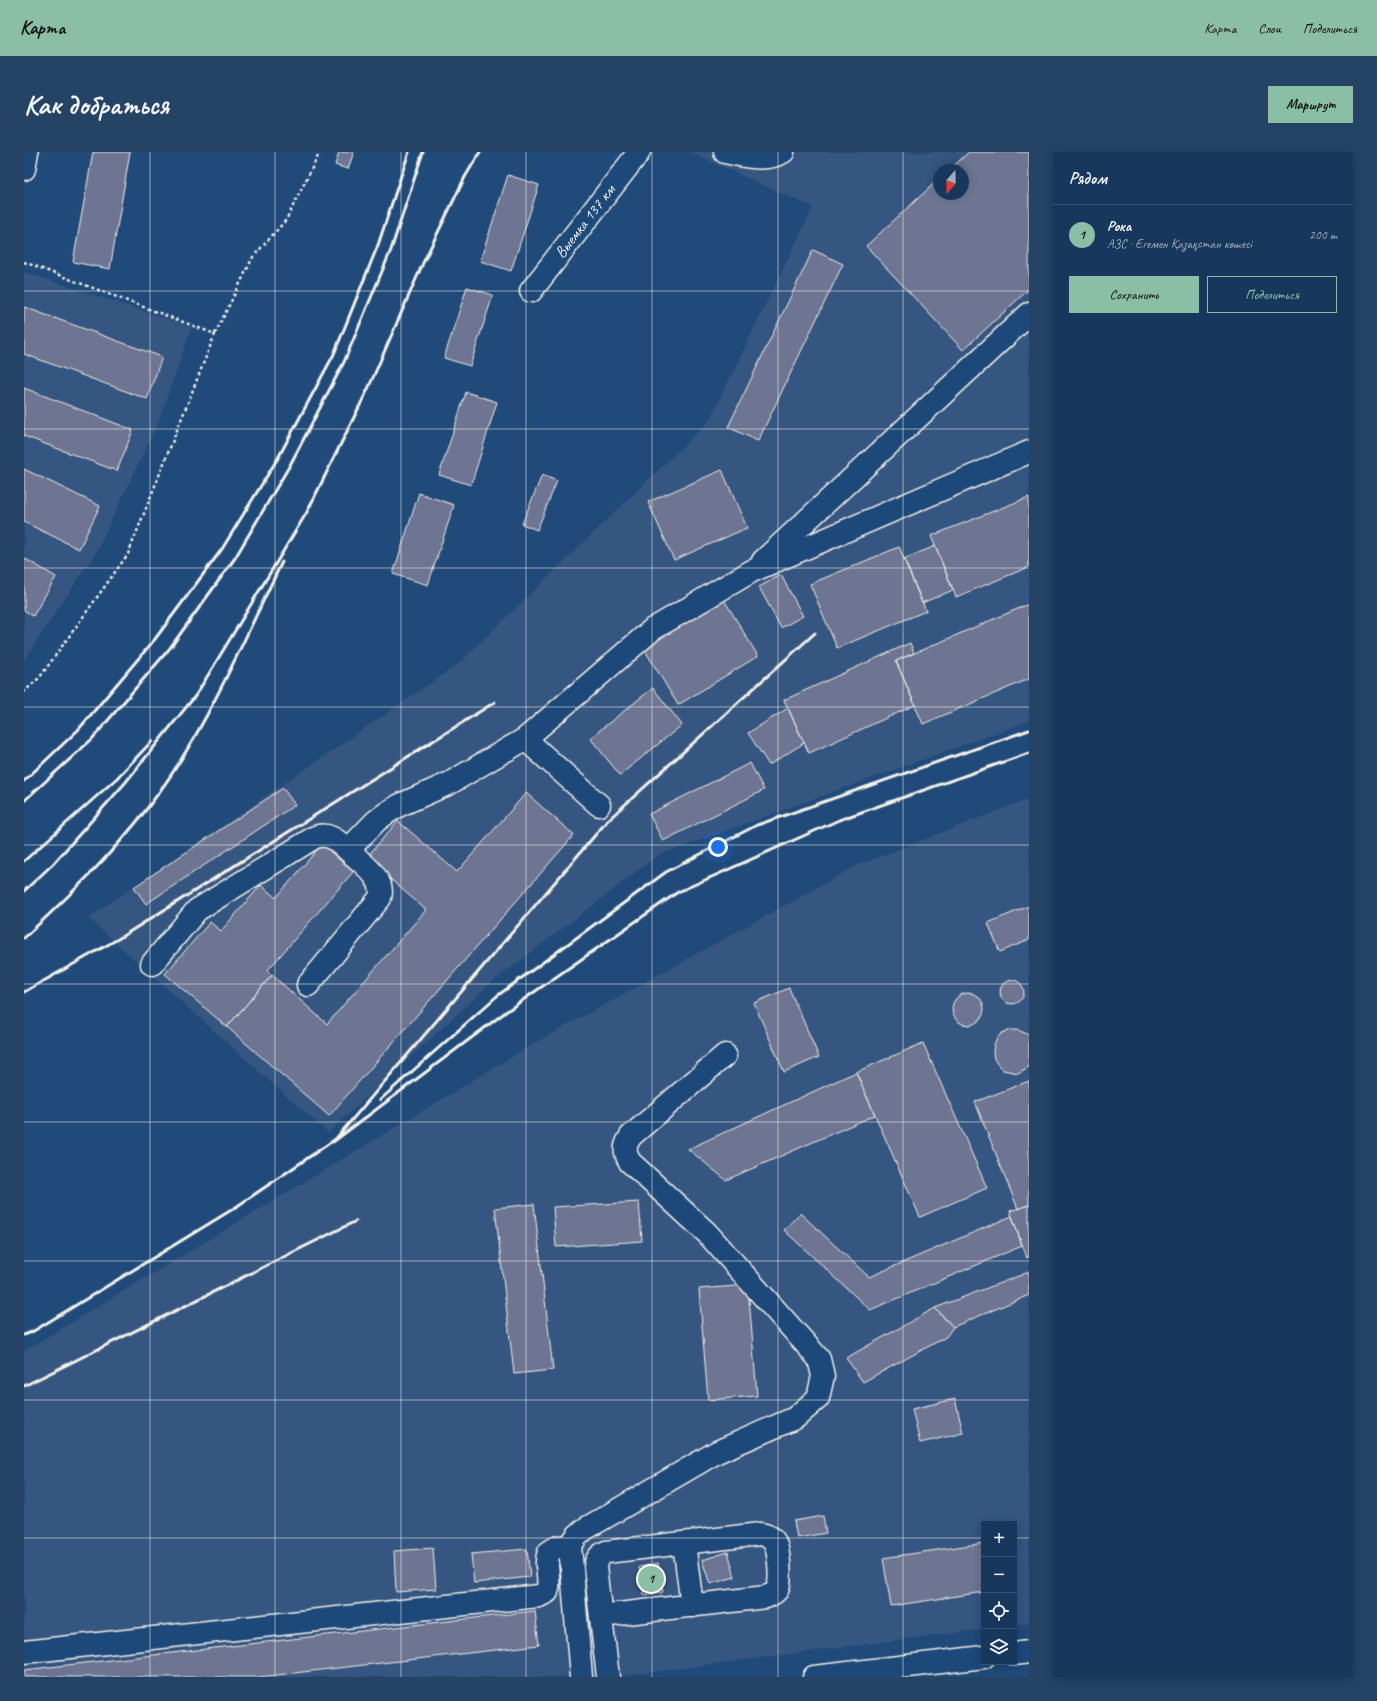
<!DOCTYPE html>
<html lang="ru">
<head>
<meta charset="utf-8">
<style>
	body { margin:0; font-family:Caveat,sans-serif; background:#244365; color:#f1f3f6 }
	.controls { position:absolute; right:12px; bottom:12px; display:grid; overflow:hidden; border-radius:0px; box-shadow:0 2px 10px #0003 }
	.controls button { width:36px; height:36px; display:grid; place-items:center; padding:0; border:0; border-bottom:1px solid #365272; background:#17385c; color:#f1f3f6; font:20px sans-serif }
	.compass { position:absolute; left:909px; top:12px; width:36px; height:36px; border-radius:50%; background:#17385c; box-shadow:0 2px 10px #0003; rotate:200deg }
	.you { position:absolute; left:694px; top:695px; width:14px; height:14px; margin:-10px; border:3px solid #fff; border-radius:50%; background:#1a73e8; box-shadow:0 0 0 6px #1a73e833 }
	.badge { display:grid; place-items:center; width:26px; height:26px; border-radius:50%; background:#8abfa5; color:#111; font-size:13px; font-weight:700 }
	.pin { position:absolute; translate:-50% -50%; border:2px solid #fff; box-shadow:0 1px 4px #0006 }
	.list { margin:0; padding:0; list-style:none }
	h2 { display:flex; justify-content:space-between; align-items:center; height:52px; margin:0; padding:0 16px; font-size:17px }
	h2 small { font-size:13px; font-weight:400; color:#9eacbb }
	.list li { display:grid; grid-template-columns:26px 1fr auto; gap:12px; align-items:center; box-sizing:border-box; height:60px; padding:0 16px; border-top:1px solid #365272 }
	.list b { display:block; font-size:15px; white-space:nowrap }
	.list p { margin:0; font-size:13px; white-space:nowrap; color:#9eacbb }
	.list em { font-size:13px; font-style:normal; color:#9eacbb }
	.actions { display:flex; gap:8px; padding:12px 16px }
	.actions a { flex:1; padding:9px 0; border:1px solid #8abfa5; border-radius:0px; text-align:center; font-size:14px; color:#8abfa5 }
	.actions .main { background:#8abfa5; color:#111 }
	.icon { flex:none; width:22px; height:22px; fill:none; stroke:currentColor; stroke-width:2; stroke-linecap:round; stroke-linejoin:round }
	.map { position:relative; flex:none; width:1005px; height:1525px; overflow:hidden; border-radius:0px }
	header { display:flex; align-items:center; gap:24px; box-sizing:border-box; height:56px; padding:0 20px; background:#8abfa5; color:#111 }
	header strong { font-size:19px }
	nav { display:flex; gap:22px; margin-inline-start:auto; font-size:14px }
	.intro { display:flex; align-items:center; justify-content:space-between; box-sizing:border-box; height:96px; padding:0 24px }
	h1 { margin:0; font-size:28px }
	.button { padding:10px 18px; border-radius:0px; background:#8abfa5; color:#111; font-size:14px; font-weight:700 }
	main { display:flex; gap:24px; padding:0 24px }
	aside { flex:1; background:#17385c; border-radius:0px; box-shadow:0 2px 10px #0003 }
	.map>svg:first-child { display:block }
</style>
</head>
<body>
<header>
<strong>Карта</strong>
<nav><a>Карта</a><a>Слои</a><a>Поделиться</a></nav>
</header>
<div class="intro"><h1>Как добраться</h1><a class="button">Маршрут</a></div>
<main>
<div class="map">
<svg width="1005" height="1525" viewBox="0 0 1005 1525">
	<rect width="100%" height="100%" fill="#1f4a7a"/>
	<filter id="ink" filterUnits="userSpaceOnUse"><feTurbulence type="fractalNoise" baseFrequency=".025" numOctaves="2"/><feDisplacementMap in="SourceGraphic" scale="8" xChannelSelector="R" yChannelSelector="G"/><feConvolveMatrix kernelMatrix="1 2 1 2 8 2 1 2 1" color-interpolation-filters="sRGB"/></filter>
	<g filter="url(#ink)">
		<path fill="#365781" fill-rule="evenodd" d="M665 0H1005V569L633 704 466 832 304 981 64 766 433 513 685 269 789 55ZM915 18H939V42H915Z
			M0 120 168 175 134 271 72 400 0 508Z
			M1005 647V1472L990 1473V1372H960V1477L589 1525H0V1199L511 891 834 713Z"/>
		<path fill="#6d7492" stroke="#f4f1e8" d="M69 0H106L86 117 49 110Z
			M315 0H330L324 17 311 13Z
			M945 0H1005V137L939 198 842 94 915 27V42H939V18H925Z
			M484 23 515 33 487 119 456 109Z
			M789 98 819 112 734 289 704 275Z
			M443 135 469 143 446 214 420 206Z
			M0 155 138 205 123 247 0 202Z
			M0 236 109 278 93 319 0 284Z
			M442 240 473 250 447 333 415 323Z
			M0 317 76 354 55 397 0 370Z
			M698 318 723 376 650 408 624 350Z
			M518 323 533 329 513 378 498 372Z
			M395 341 430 353 404 433 369 422Z
			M1005 345V415L932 445 907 384Z
			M911 394 929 438 898 451 880 407Z
			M875 395 902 459 813 496 786 432Z
			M0 406 32 425 9 464 0 458Z
			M757 423 779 464 757 476 735 435Z
			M699 446 734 504 654 553 619 495Z
			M1005 452V527L899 572 872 509Z
			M886 491 890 501 872 509 891 553 785 601 760 548Z
			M629 536 658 573 596 623 566 586Z
			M764 556 780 591 745 613 724 581Z
			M726 611 740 638 639 689 625 662Z
			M259 636 271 653 122 752 110 735Z
			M502 641 550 683 305 964 203 875 248 823 303 872 402 758 342 706 374 669 433 720Z
			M298 692 329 720 243 819 248 823 203 875 141 822 186 770 197 779 237 733 252 746Z
			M1005 754V788L976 800 964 771Z
			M976 840a12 12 0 1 1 24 0a12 12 0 1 1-24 0Z
			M765 836 795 905 760 920 730 851Z
			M928 857a16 16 0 1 1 32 0a16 16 0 1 1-32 0Z
			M985 878H994L1005 883V915L994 921 979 918 974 913 970 907 969 900 970 892 973 886 978 881Z
			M899 891 963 1036 896 1065 832 920Z
			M832 920 851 963 702 1028 664 997Z
			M1005 929V1053L994 1057 951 950Z
			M615 1050 618 1089 532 1095 529 1055Z
			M510 1052 529 1218 490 1222 471 1056Z
			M1005 1053V1105L1003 1106 986 1059Z
			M776 1061 845 1125 988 1064 998 1094 846 1158 760 1078Z
			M1005 1120V1143L929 1175 911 1156Z
			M724 1133 733 1244 684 1248 675 1137Z
			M911 1156 929 1175 922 1185 839 1230 822 1206Z
			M931 1247 939 1281 896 1291 888 1257Z
			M799 1364 802 1381 773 1386 770 1369Z
			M960 1391V1440L867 1454 859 1406Z
			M409 1396 412 1437 372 1440 370 1399Z
			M503 1397 506 1425 450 1431 447 1402Z
			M704 1400 711 1425 686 1432 678 1408Z
			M634 1411 639 1440 620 1443 615 1415Z
			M511 1459 515 1493 235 1525H0V1518Z"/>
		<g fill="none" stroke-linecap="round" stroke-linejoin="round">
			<defs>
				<g id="minor">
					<path d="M701 0C719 4 743 10 759 0"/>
					<path d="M0 17 3 0"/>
					<path id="s1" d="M507 139 615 0"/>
					<path d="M739 409 1005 162"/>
					<path d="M501 587 575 653"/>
					<path d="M128 812 173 758 291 685C305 680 314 689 324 698"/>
					<path d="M284 833 356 746C362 726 337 711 324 698L352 669 364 660 376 653 426 631 501 587 629 477 728 419 1005 300"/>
					<path d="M660 1391 668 1454"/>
					<path d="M577 1464 742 1445C746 1443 750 1442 753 1438 758 1431 755 1396 750 1389 747 1384 741 1383 736 1382L582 1400C575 1403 572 1407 571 1415L584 1525"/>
					<path d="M0 1500 515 1444 523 1440C528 1427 519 1414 525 1400L533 1395 546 1394"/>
					<path d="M557 1525 546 1394 553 1384 561 1377 693 1300 771 1266 794 1246 799 1224 795 1207 683 1081 606 1010C600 1000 600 994 607 984L701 903"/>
				</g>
				<path id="major" d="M990 1502 1005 1500
					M790 1525 960 1505"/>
			</defs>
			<use href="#minor" stroke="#f4f1e8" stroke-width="25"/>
			<use href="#major" stroke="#f4f1e8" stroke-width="25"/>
			<path stroke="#f4f1e8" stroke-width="2.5" stroke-dasharray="3 3" stroke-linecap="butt" d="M0 110 191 182 104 402 16 525 0 540
				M191 182 229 105 262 68 296 0"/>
			<use href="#minor" stroke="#1f4a7a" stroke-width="22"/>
			<use href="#major" stroke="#1f4a7a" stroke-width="22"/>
			<path stroke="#f4f1e8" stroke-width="3" d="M791 481 584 668 309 990 483 859 654 740 815 668 1005 601
				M0 629 54 578 131 487 198 397 254 306 310 202 354 93 385 0
				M0 649 68 587 146 496 211 406 266 313 320 210 367 98 399 0
				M0 709 93 626 128 589
				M0 739 29 712 101 631 172 543 283 360 344 237 399 111 441 25 456 0
				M0 786C44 745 88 703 125 654 181 581 217 493 258 410
				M0 840 94 787 471 550
				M356 948 473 844 642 720 733 673 1005 578
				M0 1183 8 1180 209 1057 313 986
				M0 1234 332 1069"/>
		</g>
	</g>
	<path fill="none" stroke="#f4f1e8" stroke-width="1" stroke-opacity="0.55" d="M126 0V1525M251 0V1525M377 0V1525M502 0V1525M628 0V1525M754 0V1525M879 0V1525M0 139H1005M0 277H1005M0 416H1005M0 555H1005M0 693H1005M0 832H1005M0 970H1005M0 1109H1005M0 1248H1005M0 1386H960M990 1386H1005"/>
	<g text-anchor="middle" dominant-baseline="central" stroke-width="3" stroke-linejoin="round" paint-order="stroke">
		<g font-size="16" fill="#f4f1e8" stroke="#1f4a7a">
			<text stroke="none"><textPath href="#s1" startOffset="88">Выемка 137 км</textPath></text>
		</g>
	</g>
</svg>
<div class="controls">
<button>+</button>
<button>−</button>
<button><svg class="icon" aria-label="locate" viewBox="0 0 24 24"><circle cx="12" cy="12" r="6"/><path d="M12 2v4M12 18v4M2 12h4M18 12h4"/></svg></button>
<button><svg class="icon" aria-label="layers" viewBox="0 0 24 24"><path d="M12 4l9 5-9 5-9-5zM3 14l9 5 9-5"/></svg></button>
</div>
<svg class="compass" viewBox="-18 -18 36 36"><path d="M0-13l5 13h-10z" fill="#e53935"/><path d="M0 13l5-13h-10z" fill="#9eacbb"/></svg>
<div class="you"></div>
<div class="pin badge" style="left:627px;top:1427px">1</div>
</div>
<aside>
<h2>Рядом<small></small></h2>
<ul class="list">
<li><span class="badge">1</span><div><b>Рока</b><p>АЗС · Егемен Қазақстан көшесі</p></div><em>200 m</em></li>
</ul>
<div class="actions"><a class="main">Сохранить</a><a>Поделиться</a></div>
</aside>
</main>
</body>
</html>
